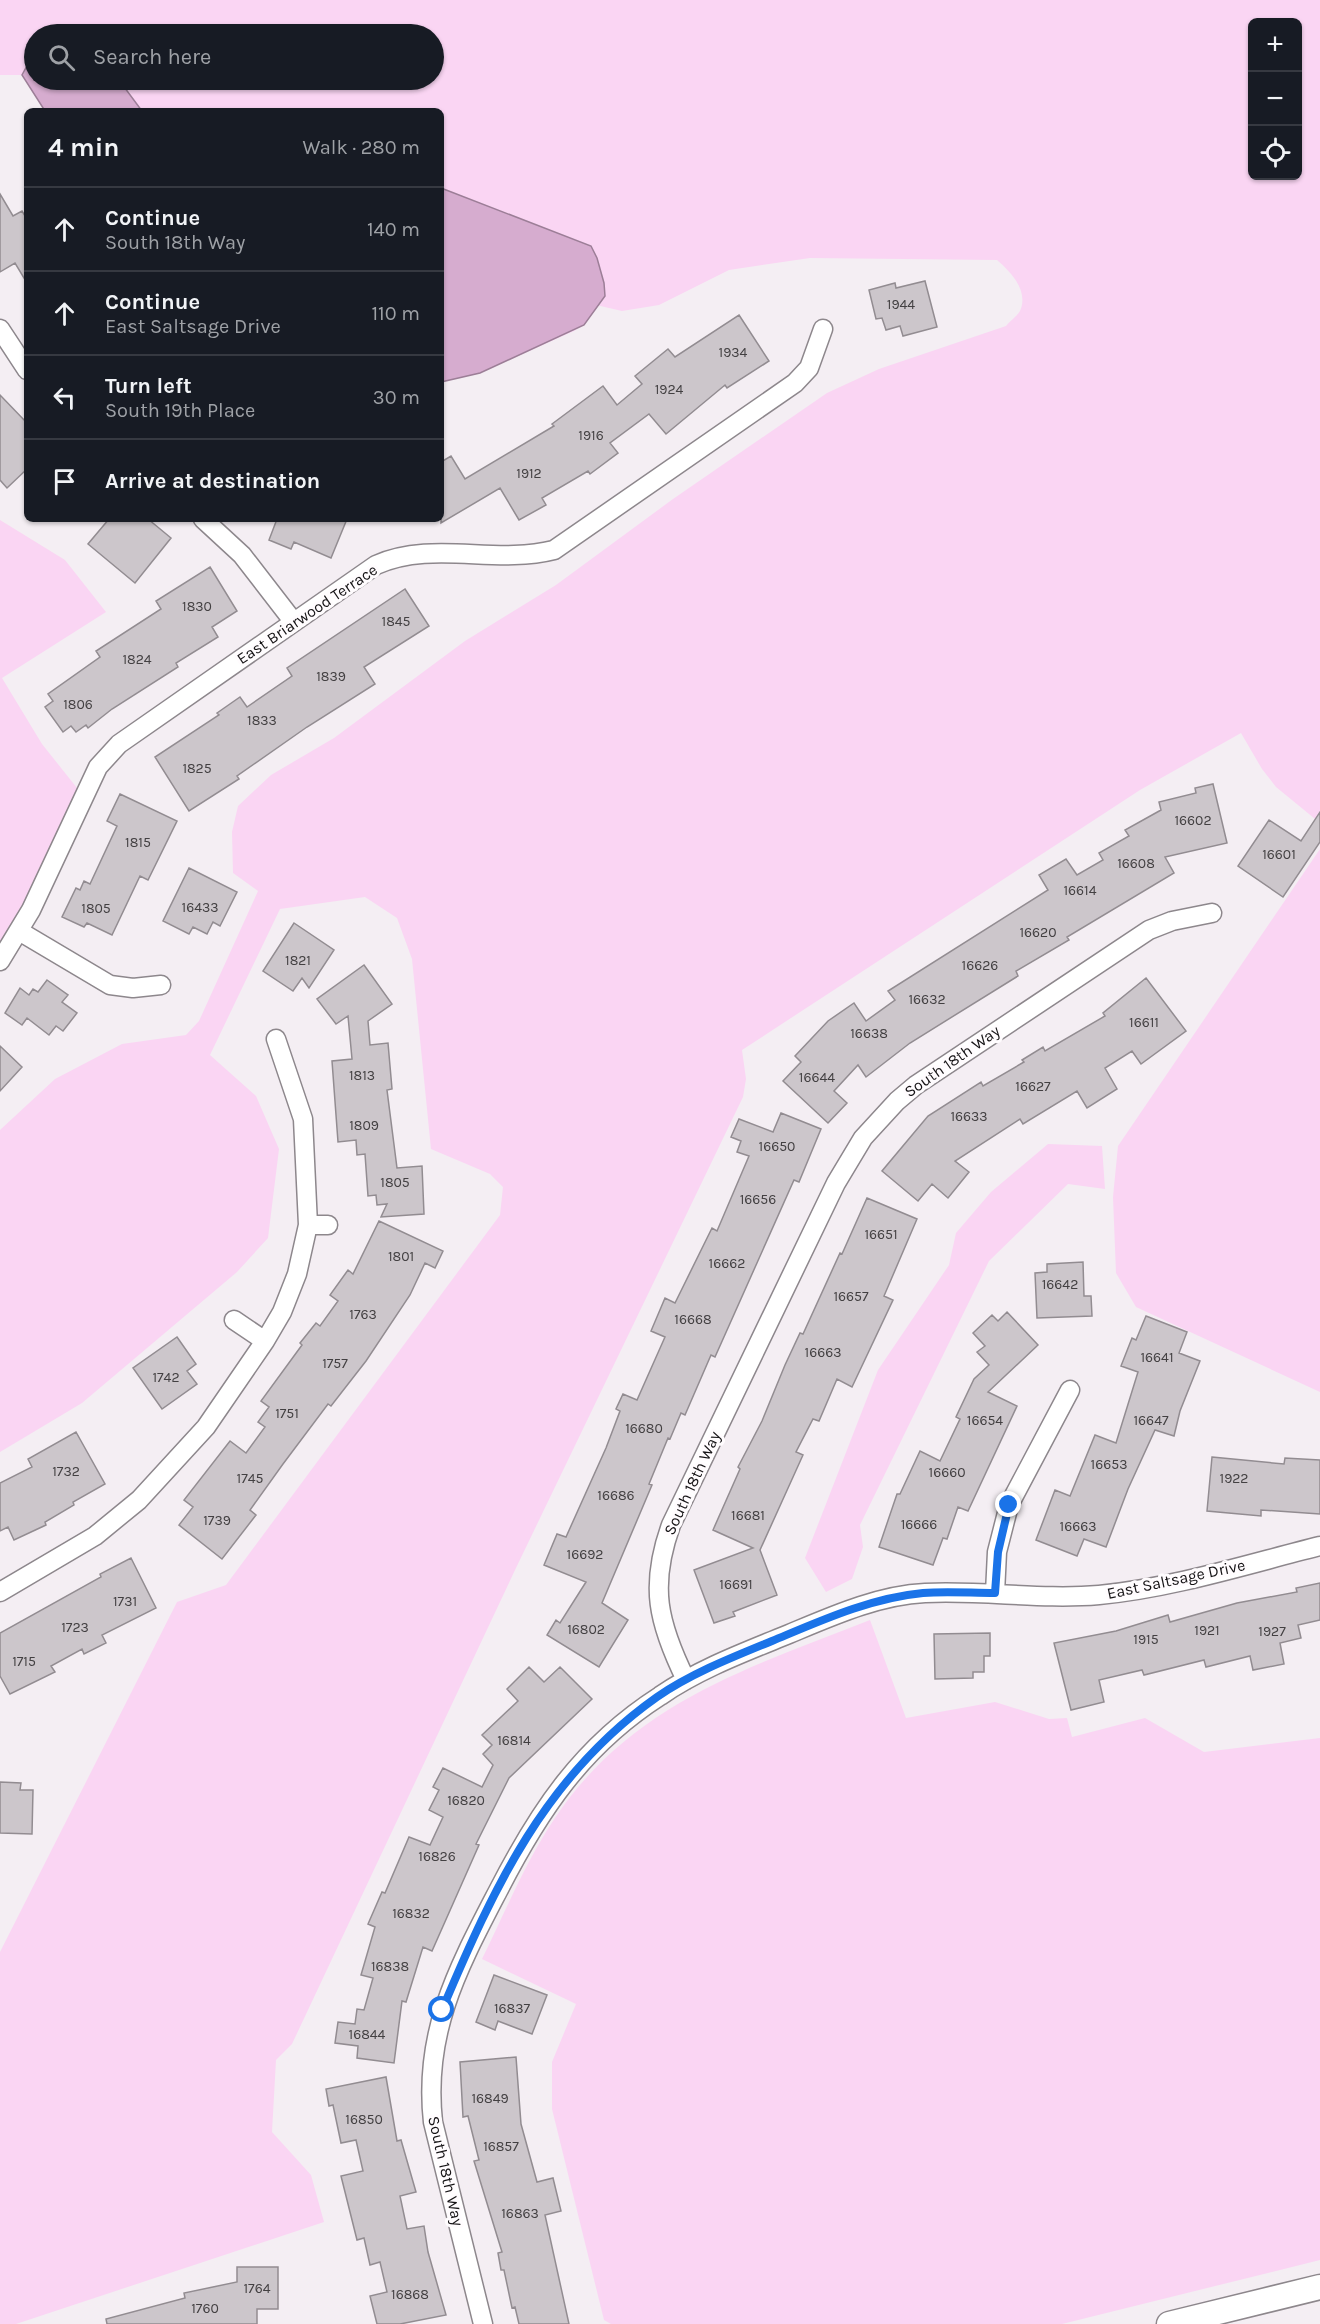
<!DOCTYPE html>
<html lang="en">
<head>
<meta charset="utf-8">
<style>
	body { margin:0; font-family:Karla,sans-serif; background:#20242c; color:#f1f3f6 }
	.controls { position:absolute; right:18px; top:18px; display:grid; overflow:hidden; border-radius:9px; box-shadow:0 2px 4px #0004 }
	.controls button { width:54px; height:54px; display:grid; place-items:center; padding:0; border:0; border-bottom:2px solid #363941; background:#171b24; color:#f1f3f6; font:30px sans-serif }
	.stop { position:absolute; width:18px; height:18px; margin:-14px; border:4px solid #1a73e8; border-radius:50%; background:#fff }
	.stop.end { background:#1a73e8; border-color:#fff; box-shadow:0 2px 6px #0008 }
	.list { margin:0; padding:0; list-style:none }
	h2 { display:flex; justify-content:space-between; align-items:center; height:78px; margin:0; padding:0 24px; font-size:26px }
	h2 small { font-size:20px; font-weight:400; color:#9ea1a6 }
	.list li { display:grid; grid-template-columns:39px 1fr auto; gap:18px; align-items:center; box-sizing:border-box; height:84px; padding:0 24px; border-top:2px solid #363941 }
	.list b { display:block; font-size:22px; white-space:nowrap }
	.list p { margin:0; font-size:20px; white-space:nowrap; color:#9ea1a6 }
	.list em { font-size:20px; font-style:normal; color:#9ea1a6 }
	.icon { flex:none; width:33px; height:33px; fill:none; stroke:currentColor; stroke-width:2; stroke-linecap:round; stroke-linejoin:round }
	.map { position:relative; flex:none; width:1320px; height:2324px; overflow:hidden }
	.search { position:absolute; background:#171b24; box-shadow:0 2px 4px #0004; left:24px; top:24px; width:420px; height:66px; display:flex; align-items:center; gap:15px; box-sizing:border-box; padding:0 21px; border-radius:33px; color:#9ea1a6; font-size:22px }
	.panel { position:absolute; background:#171b24; box-shadow:0 2px 4px #0004; left:24px; top:108px; width:420px; height:414px; border-radius:9px }
	.map>svg:first-child { display:block }
</style>
</head>
<body>
<div class="map">
<svg width="1320" height="2324" viewBox="0 0 1320 2324">
	<rect width="100%" height="100%" fill="#f4eef3"/>
	<path fill="#fad5f3" fill-rule="evenodd" d="M0 0H1320V823L1276 787 1262 769 1241 733 1140 790 742 1050 746 1079 743 1097 515 1570 292 2044 276 2060 272 2132 311 2175 324 2222 16 2324H0V1952L177 1602 226 1585 500 1215 503 1187 490 1174 431 1149 412 959 397 918 365 897 280 909 210 1055 256 1096 279 1149 268 1238 237 1272 82 1403 0 1452V1130L55 1079 122 1044 186 1035 199 1021 258 891 233 873 232 832 238 806 271 775 334 738 465 641 556 585 673 499 827 393 879 369 1006 326C1009 322 1017 316 1020 311 1029 291 1011 272 997 260L810 258 729 270 659 305 622 311 596 305 584 325 574 331 480 373 441 382V111H45L22 75H0ZM1252 22H1298V176H1252ZM34 34H434V80H34Z
		M0 520 65 560 106 612 2 678 42 744 85 798 0 961Z
		M1320 849V1392L1136 1307 1116 1273 1113 1197 1118 1146Z
		M1048 1144 1102 1146 1105 1189 1068 1184 989 1261 860 1525 863 1547 852 1579 826 1592 805 1558 878 1370 949 1265 956 1233 991 1192Z
		M870 1620 906 1718 995 1702 1049 1719 1067 1718 1072 1737 1145 1718 1204 1752 1320 1738V2260L1062 2324H611L604 2320 552 2109V2062L576 2004 482 1959C505 1912 526 1861 555 1818 632 1703 748 1668 870 1620Z"/>
	<path fill="#d6accf" stroke="#9c7e97" stroke-width="1.5" d="M34 53V80H119L142 111H45L22 75Z
		M441 188 591 246 597 258 604 283 605 296 584 325 480 373 441 382Z"/>
	<path fill="#ccc6cb" stroke="#928c91" stroke-width="1.5" d="M0 194 13 216 22 211 27 219V283L15 263 0 272Z
		M925 281 937 327 903 336 900 326 886 330 882 318 876 319 869 290 895 283 896 288Z
		M739 315 769 361 727 388 725 385 666 434 649 414 610 443 618 453 590 474 588 471 542 498 546 505 519 520 500 488 441 523V462L451 456 465 479 554 426 552 424 603 386 617 405 642 384 635 376 668 349 675 357Z
		M0 395 27 423V469L7 488 0 480Z
		M109 519H148L171 538 135 583 88 544Z
		M277 519H347L331 558 294 542 291 549 269 540Z
		M210 567 237 611 212 627 218 637 176 663 178 667 112 709 88 728 86 725 76 732 71 726 63 732 45 707 53 701 48 694 100 657 96 651 161 609 156 601Z
		M405 589 429 626 364 667 375 684 307 727 237 776 239 779 189 811 155 757 219 715 217 713 240 697 247 707 292 676 287 668Z
		M1213 784 1227 843 1165 857 1174 873 1067 937 1069 940 1016 971 1018 976 910 1043 866 1077 858 1065 834 1091 847 1103 828 1123 783 1081 801 1062 795 1056 828 1021 854 1003 866 1021 895 1000 888 991 1048 890 1039 875 1066 859 1077 875 1103 860 1099 853 1129 836 1125 830 1161 810 1159 802 1196 793 1195 788Z
		M120 794 177 821 148 880 140 876 112 935 87 923 84 927 62 917 76 888 80 890 84 881 90 884 117 826 107 821Z
		M1320 812V842L1283 897 1238 866 1269 820 1301 841Z
		M189 868 237 892 220 926 213 922 207 934 193 927 189 934 163 921Z
		M294 923 334 950 309 988 302 978 293 991 263 971Z
		M364 965 392 1004 368 1021 370 1045 388 1043 392 1089 387 1090 397 1168 422 1166 424 1214 381 1217 387 1204 377 1205 376 1195 368 1196 365 1154 357 1155 356 1140 338 1142 332 1061 352 1059 348 1016 336 1024 317 999Z
		M1146 978 1186 1031 1141 1064 1132 1051 1105 1068 1117 1089 1087 1108 1077 1091 1023 1124 1020 1119 955 1161 969 1172 948 1198 932 1184 918 1201 882 1171 928 1116 981 1082 983 1086 1024 1062 1022 1060 1043 1047 1045 1051 1105 1016 1103 1013Z
		M47 980 68 995 62 1002 77 1013 63 1031 56 1026 49 1035 27 1018 22 1025 5 1013 20 988 29 995 33 989 38 992Z
		M0 1046 22 1067 0 1091Z
		M781 1113 821 1129 799 1182 794 1180 715 1357 711 1355 685 1415 681 1413 670 1439 668 1438 649 1484 652 1485 602 1603 628 1620 599 1667 547 1635 556 1620 560 1623 586 1582 544 1565 557 1534 566 1537 606 1448 620 1411 616 1409 623 1394 637 1400 665 1337 651 1331 665 1298 675 1303 712 1228 717 1231 749 1156 737 1152 741 1141 731 1137 739 1119 773 1132Z
		M867 1198 917 1219 884 1296 893 1300 852 1387 837 1379 819 1421 813 1419 796 1452 803 1455 760 1550 777 1595 733 1612 735 1616 714 1623 694 1570 753 1548 713 1530 740 1469 738 1467 762 1421 785 1365 800 1333 803 1334 840 1253 842 1254Z
		M379 1221 443 1251 435 1268 425 1263 410 1295 366 1361 331 1406 328 1404 283 1464 250 1510 256 1515 222 1559 179 1525 193 1507 184 1500 230 1441 246 1453 265 1427 258 1422 269 1407 261 1401 302 1345 300 1343 316 1323 320 1326 338 1301 330 1295 348 1270 353 1274Z
		M1083 1262 1084 1296H1091L1092 1316 1037 1318 1035 1273 1047 1272V1264Z
		M1007 1312 1038 1345 988 1392 1017 1406 968 1511 958 1507 947 1539 943 1538 933 1565 879 1547 897 1494H900L920 1451 940 1461 960 1419 956 1417 974 1379 989 1365 977 1352 985 1346 973 1333 992 1315 998 1321Z
		M1146 1316 1187 1332 1179 1353 1200 1361 1180 1411 1174 1436 1155 1430 1128 1489 1106 1547 1084 1539 1077 1556 1036 1540 1055 1490 1070 1496 1095 1435 1116 1443 1138 1372 1121 1366 1132 1338 1136 1340Z
		M177 1337 196 1364 187 1371 197 1384 162 1409 133 1368Z
		M76 1432 105 1484 73 1502 74 1505 45 1522 46 1525 14 1540 8 1527 0 1531V1483L32 1467 28 1459Z
		M1212 1457 1284 1464 1285 1458 1320 1460V1514L1261 1510V1516L1207 1511Z
		M131 1558 156 1608 102 1635 106 1643 84 1654 82 1649 51 1666 55 1672 10 1694 0 1676V1633L101 1577 100 1574Z
		M1320 1583V1620L1298 1625 1301 1638 1280 1643 1284 1664 1253 1670 1250 1656 1206 1667 1204 1660 1144 1675 1142 1670 1099 1680 1104 1702 1071 1710 1054 1643 1116 1631 1168 1615 1170 1622 1237 1603 1297 1592 1296 1588Z
		M990 1633V1656H984V1672H973V1678L935 1679 934 1634Z
		M529 1667 544 1682 560 1667 592 1699 509 1778 476 1844 479 1845 432 1951 423 1947 406 2002 402 2001 394 2063 357 2058 358 2046 335 2043 338 2022 355 2024 357 2009 364 2010 373 1978 361 1975 375 1927 368 1924 382 1892 385 1893 409 1837 430 1845 443 1817 429 1810 439 1790 433 1787 443 1768 482 1787 493 1765 483 1754 492 1745 482 1735 518 1701 507 1689Z
		M0 1782 21 1783 20 1790H33L32 1834 0 1833Z
		M494 1975 547 1995 532 2034 498 2021 495 2030 476 2022Z
		M516 2057 521 2124 537 2182 553 2178 561 2211 545 2215 569 2324H519L515 2307 512 2308 504 2270H501L498 2253 502 2252 474 2161 479 2160 468 2116 463 2117 460 2062Z
		M386 2077 397 2141 401 2140 416 2192 400 2196 407 2229 424 2226 428 2252 446 2315 400 2324H377L370 2296 387 2292 380 2262 370 2265 364 2238 357 2240 341 2176 363 2171 356 2140 341 2143 333 2105 329 2106 326 2089Z
		M237 2267H278V2309H257V2324H107L106 2319 185 2298 184 2293 237 2282Z"/>
	<g fill="none" stroke-linecap="round" stroke-linejoin="round">
		<defs>
			<path id="street" d="M0 329 27 370
				M203 519 242 555 293 621
				M19 931 110 985 133 988 161 985
				M0 961 31 910 98 767 119 744 376 565C432 540 495 565 554 550L795 383 809 368 823 329
				M308 1225H328
				M234 1320 265 1341
				M0 1592 95 1536 139 1500 206 1427 265 1341 282 1312 297 1274 308 1225 303 1119 276 1039
				M995 1593 997 1552 1009 1505 1070 1390
				M686 1680C658 1623 649 1586 671 1525L836 1183 863 1138 897 1101 916 1085 1149 930 1172 921 1212 913
				M483 2324 433 2122C423 2032 458 1968 498 1891 539 1811 582 1746 660 1696 699 1669 745 1652 789 1634 832 1616 879 1595 925 1593 983 1590 1041 1600 1099 1595 1173 1588 1248 1564 1320 1546"/>
			<path id="secondary" d="M1169 2324 1320 2287"/>
		</defs>
		<use href="#street" stroke="#8d878c" stroke-width="21"/>
		<use href="#secondary" stroke="#8d878c" stroke-width="27"/>
		<use href="#street" stroke="#fff" stroke-width="18"/>
		<use href="#secondary" stroke="#fff" stroke-width="24"/>
	</g>
	<g fill="none" stroke-linecap="round" stroke-linejoin="round">
		<path stroke="#1a73e8" stroke-width="8" d="M442 2010C494 1887 545 1776 657 1697 692 1673 733 1657 772 1641 820 1621 870 1598 923 1593 946 1591 971 1593 995 1593L998 1552 1009 1505"/>
	</g>
	<g text-anchor="middle" dominant-baseline="central" stroke-width="6" stroke-linejoin="round" paint-order="stroke">
		<g font-size="14" fill="#434042">
			<text x="901" y="304">1944</text>
			<text x="733" y="352">1934</text>
			<text x="669" y="389">1924</text>
			<text x="591" y="435">1916</text>
			<text x="529" y="473">1912</text>
			<text x="197" y="606">1830</text>
			<text x="396" y="621">1845</text>
			<text x="137" y="659">1824</text>
			<text x="331" y="676">1839</text>
			<text x="78" y="704">1806</text>
			<text x="262" y="720">1833</text>
			<text x="197" y="768">1825</text>
			<text x="1193" y="820">16602</text>
			<text x="138" y="842">1815</text>
			<text x="1279" y="854">16601</text>
			<text x="1136" y="863">16608</text>
			<text x="1080" y="890">16614</text>
			<text x="200" y="907">16433</text>
			<text x="96" y="908">1805</text>
			<text x="1038" y="932">16620</text>
			<text x="298" y="960">1821</text>
			<text x="980" y="965">16626</text>
			<text x="927" y="999">16632</text>
			<text x="1144" y="1022">16611</text>
			<text x="869" y="1033">16638</text>
			<text x="362" y="1075">1813</text>
			<text x="817" y="1077">16644</text>
			<text x="1033" y="1086">16627</text>
			<text x="969" y="1116">16633</text>
			<text x="364" y="1125">1809</text>
			<text x="777" y="1146">16650</text>
			<text x="395" y="1182">1805</text>
			<text x="758" y="1199">16656</text>
			<text x="881" y="1234">16651</text>
			<text x="401" y="1256">1801</text>
			<text x="727" y="1263">16662</text>
			<text x="1060" y="1284">16642</text>
			<text x="851" y="1296">16657</text>
			<text x="363" y="1314">1763</text>
			<text x="693" y="1319">16668</text>
			<text x="823" y="1352">16663</text>
			<text x="1157" y="1357">16641</text>
			<text x="335" y="1363">1757</text>
			<text x="166" y="1377">1742</text>
			<text x="287" y="1413">1751</text>
			<text x="985" y="1420">16654</text>
			<text x="1151" y="1420">16647</text>
			<text x="644" y="1428">16680</text>
			<text x="1109" y="1464">16653</text>
			<text x="66" y="1471">1732</text>
			<text x="947" y="1472">16660</text>
			<text x="250" y="1478">1745</text>
			<text x="1234" y="1478">1922</text>
			<text x="616" y="1495">16686</text>
			<text x="748" y="1515">16681</text>
			<text x="217" y="1520">1739</text>
			<text x="919" y="1524">16666</text>
			<text x="1078" y="1526">16663</text>
			<text x="585" y="1554">16692</text>
			<text x="736" y="1584">16691</text>
			<text x="125" y="1601">1731</text>
			<text x="75" y="1627">1723</text>
			<text x="586" y="1629">16802</text>
			<text x="1207" y="1630">1921</text>
			<text x="1272" y="1631">1927</text>
			<text x="1146" y="1639">1915</text>
			<text x="24" y="1661">1715</text>
			<text x="514" y="1740">16814</text>
			<text x="466" y="1800">16820</text>
			<text x="437" y="1856">16826</text>
			<text x="411" y="1913">16832</text>
			<text x="390" y="1966">16838</text>
			<text x="512" y="2008">16837</text>
			<text x="367" y="2034">16844</text>
			<text x="490" y="2098">16849</text>
			<text x="364" y="2119">16850</text>
			<text x="501" y="2146">16857</text>
			<text x="520" y="2213">16863</text>
			<text x="257" y="2288">1764</text>
			<text x="410" y="2294">16868</text>
			<text x="205" y="2308">1760</text>
		</g>
		<g font-size="16" fill="#151315" stroke="#fffcfe">
			<text transform="translate(307 614) rotate(-34)">East Briarwood Terrace</text>
			<text transform="translate(952 1061) rotate(-35)">South 18th Way</text>
			<text transform="translate(692 1483) rotate(-65)">South 18th Way</text>
			<text transform="translate(1176 1579) rotate(-12)">East Saltsage Drive</text>
			<text transform="translate(446 2171) rotate(77)">South 18th Way</text>
		</g>
	</g>
</svg>
<div class="controls">
<button>+</button>
<button>−</button>
<button><svg class="icon" aria-label="locate" viewBox="0 0 24 24"><circle cx="12" cy="12" r="6"/><path d="M12 2v4M12 18v4M2 12h4M18 12h4"/></svg></button>
</div>
<div class="stop" style="left:442px;top:2010px"></div>
<div class="stop end" style="left:1009px;top:1505px"></div>
<div class="search"><svg class="icon" aria-label="search" viewBox="0 0 24 24"><circle cx="10" cy="10" r="6"/><path d="M15 15l6 6"/></svg>Search here</div>
<section class="panel">
<h2>4 min<small>Walk · 280 m</small></h2>
<ul class="list">
<li><svg class="icon" aria-label="ahead" viewBox="0 0 24 24"><path d="M12 20V5M6 11l6-6 6 6"/></svg><div><b>Continue</b><p>South 18th Way</p></div><em>140 m</em></li>
<li><svg class="icon" aria-label="ahead" viewBox="0 0 24 24"><path d="M12 20V5M6 11l6-6 6 6"/></svg><div><b>Continue</b><p>East Saltsage Drive</p></div><em>110 m</em></li>
<li><svg class="icon" aria-label="left" viewBox="0 0 24 24"><path d="M17 20v-9H6M10 6l-5 5 5 5"/></svg><div><b>Turn left</b><p>South 19th Place</p></div><em>30 m</em></li>
<li><svg class="icon" aria-label="arrive" viewBox="0 0 24 24"><path d="M6 21V4h12l-3 4 3 4H6"/></svg><div><b>Arrive at destination</b></div></li>
</ul>
</section>
</div>
</body>
</html>
